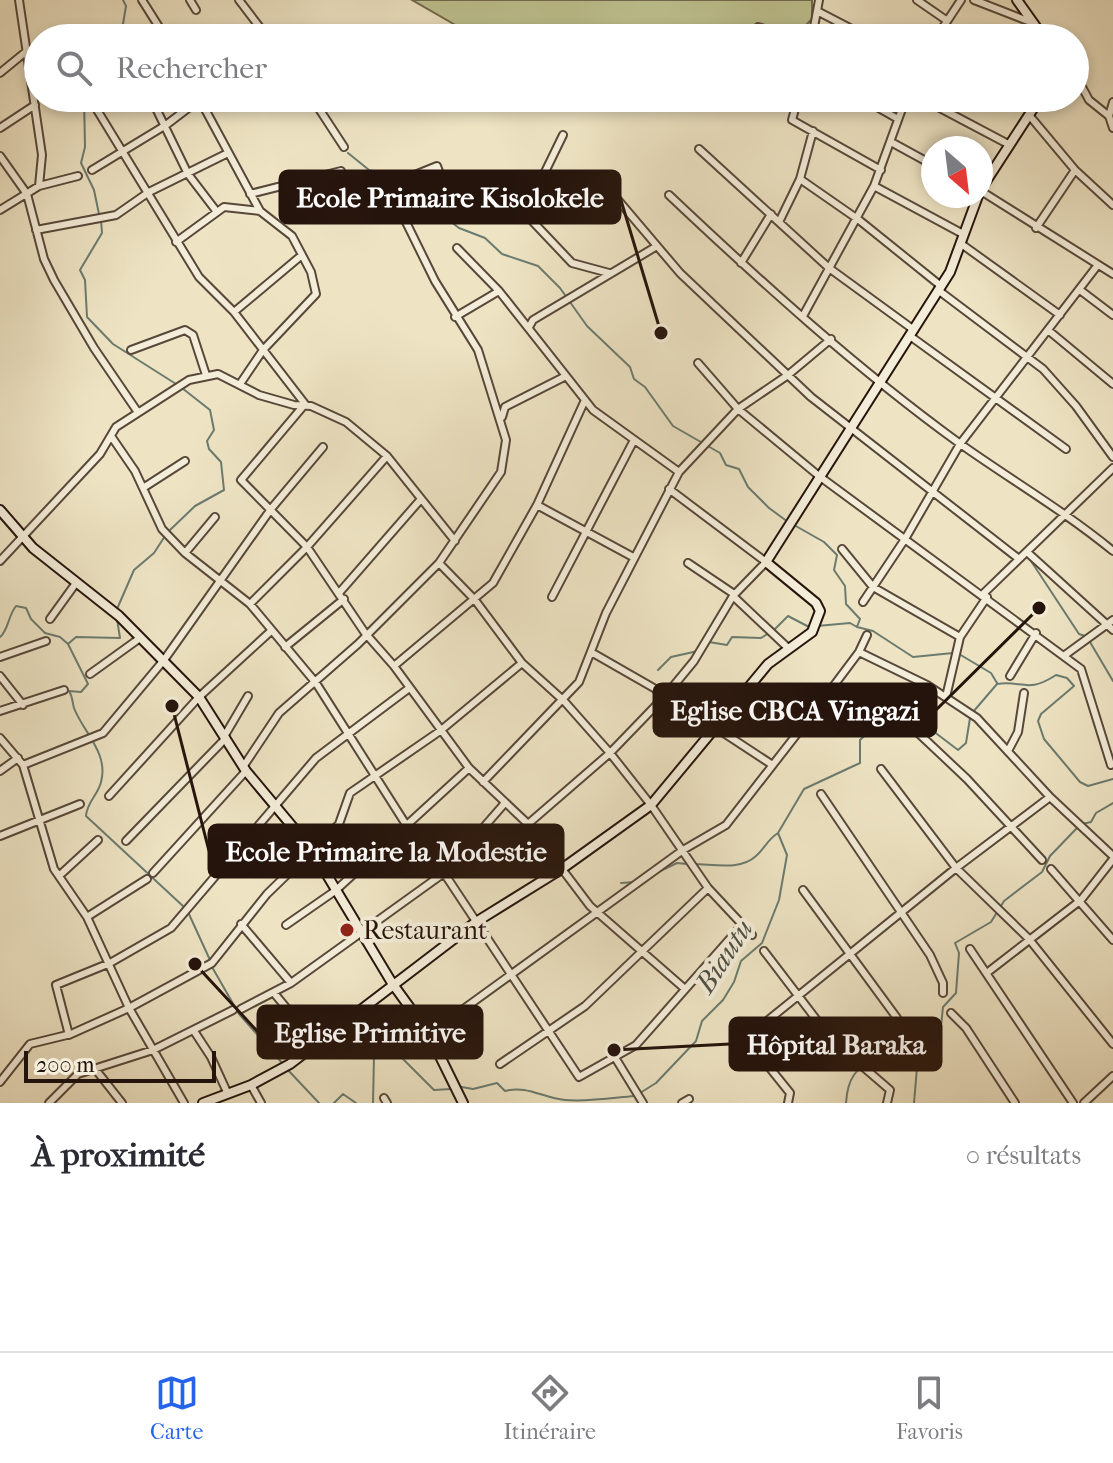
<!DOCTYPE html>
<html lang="fr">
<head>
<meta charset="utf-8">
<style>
	body { margin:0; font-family:"IM FELL French Canon",serif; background:#f2f2f3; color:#2b2b33 }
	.compass { position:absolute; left:921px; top:136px; width:72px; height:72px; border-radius:50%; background:#fff; box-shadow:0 4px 12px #0003; rotate:152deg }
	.scale { position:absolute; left:24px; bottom:20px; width:192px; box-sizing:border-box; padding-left:8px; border:4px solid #25140c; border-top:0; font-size:22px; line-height:28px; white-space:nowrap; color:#25140c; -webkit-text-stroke:6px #f4edd9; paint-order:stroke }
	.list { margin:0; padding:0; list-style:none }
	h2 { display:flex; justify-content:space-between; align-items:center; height:104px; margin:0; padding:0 32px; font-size:34px }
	h2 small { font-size:26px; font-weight:400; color:#7c7c81 }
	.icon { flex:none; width:44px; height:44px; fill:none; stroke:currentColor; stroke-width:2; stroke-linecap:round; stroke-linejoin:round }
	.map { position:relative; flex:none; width:1113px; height:1103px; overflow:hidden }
	.search { position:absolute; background:#fff; box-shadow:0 4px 12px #0003; left:24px; right:24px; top:24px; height:88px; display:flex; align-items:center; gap:20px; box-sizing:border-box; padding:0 28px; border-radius:44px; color:#7c7c81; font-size:30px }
	.sheet { height:248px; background:#fff }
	nav { display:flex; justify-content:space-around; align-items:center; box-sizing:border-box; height:112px; border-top:2px solid #e1e1e2; background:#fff; font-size:22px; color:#7c7c81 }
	nav a { display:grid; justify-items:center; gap:4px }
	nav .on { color:#2563eb }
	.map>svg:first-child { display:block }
</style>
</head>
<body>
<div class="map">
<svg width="1113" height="1103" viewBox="0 0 1113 1103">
	<rect width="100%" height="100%" fill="#eee4c4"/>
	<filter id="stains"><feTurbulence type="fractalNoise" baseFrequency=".0025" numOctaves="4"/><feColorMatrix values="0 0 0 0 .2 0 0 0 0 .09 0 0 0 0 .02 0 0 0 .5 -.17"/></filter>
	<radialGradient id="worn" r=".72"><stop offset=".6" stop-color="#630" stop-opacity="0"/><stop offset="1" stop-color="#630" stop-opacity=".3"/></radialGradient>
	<path fill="#bec290" stroke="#726b4e" stroke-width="2" d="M412 0H812V19L793 38H478Z"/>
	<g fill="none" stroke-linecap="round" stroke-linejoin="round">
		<path stroke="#6b7b6f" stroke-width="2" d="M104 38 123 24 126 6 123 0
			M84 98 85 147 81 163 94 190 99 214
			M348 153 369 170 398 179
			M402 184 459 228 485 238 502 254 538 266 560 288 587 326 630 367 634 379 645 387 673 426 720 453 726 465 739 469 748 487 769 508 788 522
			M101 220 102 233 80 270 85 280 87 317 113 344 176 384
			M794 525 824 542 837 555 834 570 845 586 846 604 860 619 857 627 873 631 913 657 953 653
			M169 531 195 506 224 490 221 462 209 449 207 441 214 430 210 410 182 388
			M1031 561 1079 634 1085 636
			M117 609 134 570 154 553 165 536
			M817 626 850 623 857 627
			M774 630 788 616 811 628
			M0 637C8 631 8 616 16 606L26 608 31 619 45 633 60 637 68 644 88 684 81 692 69 691C73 697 72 702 74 708 83 732 109 753 101 782 98 795 87 802 86 816L184 907
			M709 642 727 645 732 637 761 638 769 633
			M1090 642 1113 681
			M68 644 76 637 120 638 117 619
			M959 654 991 673 997 683
			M658 670 671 657 698 651
			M973 712 997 684C1023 680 1027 694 1056 675L1067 678 1074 686 1041 714 1038 721 1044 739 1080 782 1088 786 1113 779
			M1082 824 1091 822 1096 813 1113 803
			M693 864C713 864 740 871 756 856 765 848 767 840 778 833
			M652 875 677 863 687 864
			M621 883 635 882
			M188 912 210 960
			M212 967 239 1014 283 1064
			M287 1069 319 1103
			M456 1086 473 1089 497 1083 505 1091C527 1085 543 1098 565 1100 588 1102 612 1098 634 1096
			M640 1093 656 1083 696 1041 702 1021 723 1000 734 982 741 961 762 943 779 900 787 855 778 833 804 789 860 763V740L874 727 887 701 900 698 916 718 958 750 966 743 970 718
			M334 1103 343 1094 356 1103
			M373 1103 374 1056 380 1048H392L434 1090 451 1089
			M846 1103C848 1069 863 1067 885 1049 901 1035 894 1001 929 1034
			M914 1103 919 1044 941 1026 943 1007 956 993 959 953 955 943 991 922 1004 901 1042 872 1050 856 1077 828"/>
		<defs>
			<path id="street" d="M19 0 42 155 39 186
				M142 0 166 38
				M190 0 196 10
				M239 0 268 38
				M917 0 946 20
				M974 0 1033 23
				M817 11 869 38
				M758 27 797 38
				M812 38 819 0
				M936 38 961 0
				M0 73 28 50
				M1075 74 1089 100 1109 116 1113 128
				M94 98 91 100 199 277 234 312 305 404
				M151 98 188 174 217 212
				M199 98 260 211 292 236 311 272 316 294 263 350 240 384
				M312 98 344 147
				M798 98 792 120 881 170
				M861 98 898 119
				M921 98 1008 144
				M1029 115 1075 170 1113 205
				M1109 116 1113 102
				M0 128 35 105
				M891 142 933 165
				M699 149 829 268 914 330
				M0 156 27 194 44 259 54 280 94 348 137 411
				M92 170 166 125 200 99
				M800 179 859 220 941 286
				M874 186 963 234
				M981 191 1113 274
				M250 194 341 171
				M669 195C761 282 857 369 959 443 1011 480 1063 510 1113 551
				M618 200 680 273 811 397 1019 559
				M0 210 39 186 78 176
				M442 210 469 201 518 206 572 263 609 273
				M526 211 563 135
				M779 222 800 179 813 131
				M1036 228 1075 170
				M36 230 116 215 149 192 228 153
				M176 242 224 207 260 211
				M960 243 1060 315
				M457 248 499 291 593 410 679 472
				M741 263 771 214
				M938 290 1043 369 1076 406 1113 457
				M1080 290 1113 315
				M234 312 302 255
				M803 316 874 186 906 98
				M455 317 499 291
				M529 327 533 320 657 246
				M1048 330 1113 384
				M910 336 1066 449
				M131 350 185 330 193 335 206 375
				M698 363 738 409 819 476 1081 669 1111 765
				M305 404 241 480 307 547 365 633 394 666 469 768 528 824 590 906 685 989
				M502 417 505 407 566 376
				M111 436 135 471 162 529 185 553 250 604 316 683 405 823 444 873 579 1077 636 1045 742 925
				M143 488 185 461
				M537 505 633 557
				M842 549 873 587 960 637
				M1027 552 1113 630
				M185 553 215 517
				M0 561 100 454 116 427 189 380 218 374 259 395 294 405 311 406 346 422 387 456 455 541
				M439 563 475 600 522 663 564 701 610 753 651 805 708 888 752 935
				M688 563 734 594
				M339 593 421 499
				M983 594 1113 468
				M733 596 788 648
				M552 597 634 440
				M863 602 905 539 960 444 1097 266
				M250 604 307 547 387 456
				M50 619 76 583
				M285 647 344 599
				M591 652 666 695 771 764
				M859 652 927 685 977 718 1050 797 1113 856
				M1065 655 1113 620
				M0 657 46 641
				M394 666 493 583 537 505 585 400
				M90 674 140 638
				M0 676 23 705
				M1010 676 1036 633
				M946 697 960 637 987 597
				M0 711 64 690
				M896 712 967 779 1042 860
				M225 735 248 696
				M0 738 23 765 54 869 87 917 129 1008 184 1103
				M1008 751 1018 732 1024 693
				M23 765 103 733 164 660 271 509 323 447
				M243 767 279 713 358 644 439 563 501 472 506 440 478 350 435 281 402 214 395 183 437 166 452 207
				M881 769 956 868 1029 939 1113 1044
				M0 771 18 758
				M483 782 579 682 606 613 679 472 738 409 788 375 831 339
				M821 794 930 955 943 983V993
				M109 796 199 697 271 631
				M528 824 610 753 666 695 694 661 733 596 766 562 669 489
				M0 836 80 804
				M126 841 226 738
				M1051 869 1113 940
				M153 873 246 771
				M60 875 98 840
				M803 890 897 1018
				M87 917 147 879
				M241 924 291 983
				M286 925 335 891 469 768
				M970 949 1073 1103
				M764 951 832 1040 890 1090 887 1103
				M988 972 1081 900 1113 859
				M274 993 316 1044
				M241 1009 291 983 444 873 504 804
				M951 1013 966 1028 1015 1103
				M194 1031 211 1057 227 1092
				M429 1034 683 850 726 825 814 712 859 652 867 635
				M69 1035 56 985 110 963 171 928 316 758 408 689
				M616 1059 643 1103
				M500 1064 585 1006 708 888
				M96 1070 122 1103
				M0 1082 30 1044 71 1034 129 1008 212 963 267 894 339 824 350 793 440 731 522 663
				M251 1085 261 1103
				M384 1098 387 1103
				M49 1103 78 1074 153 1050 233 1010
				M682 1103 689 1099
				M788 1103 790 1093 753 1047 751 1034 956 868 1050 797
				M1084 1103 1113 1076"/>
			<path id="secondary" d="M1017 0 1044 38
				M981 189 1040 98
				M0 510 33 548 119 616 199 697 246 771 312 850 392 983 429 1034 463 1103
				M203 1103 251 1085 290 1064 476 922 563 868 651 805 768 664 812 632 820 611 816 603 766 562 950 272 978 196"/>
		</defs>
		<use href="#street" stroke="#57483a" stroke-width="10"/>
		<use href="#secondary" stroke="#25140c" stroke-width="12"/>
		<use href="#street" stroke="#f4edd9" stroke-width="6"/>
		<use href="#secondary" stroke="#f4edd9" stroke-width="8"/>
	</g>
	<circle fill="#8f2418" stroke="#f4edd9" stroke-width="3" cx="347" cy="930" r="8"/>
	<g text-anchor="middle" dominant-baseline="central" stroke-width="8" stroke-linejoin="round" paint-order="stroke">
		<g font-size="26" fill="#25140c" stroke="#f4edd9" text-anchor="start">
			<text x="363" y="930">Restaurant</text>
		</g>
		<g font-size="28" font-style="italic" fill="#4e5046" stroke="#f4edd9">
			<text transform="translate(724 956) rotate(-57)">Biautu</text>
		</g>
	</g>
	<path fill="none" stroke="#25140c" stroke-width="3" d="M661 333L620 197M1039 608L936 710M172 706L209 851M195 964L258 1032M614 1050L730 1044"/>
	<g fill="#25140c" stroke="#f4edd9" stroke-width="3">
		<circle cx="661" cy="333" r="8"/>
		<circle cx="1039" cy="608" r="8"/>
		<circle cx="172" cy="706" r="8"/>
		<circle cx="195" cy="964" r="8"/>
		<circle cx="614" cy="1050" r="8"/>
	</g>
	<g fill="#25140c" stroke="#25140c" stroke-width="3">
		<rect x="280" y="171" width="340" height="52" rx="8"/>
		<rect x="654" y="684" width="282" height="52" rx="8"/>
		<rect x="209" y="825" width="354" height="52" rx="8"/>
		<rect x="258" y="1006" width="224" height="52" rx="8"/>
		<rect x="730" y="1018" width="211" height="52" rx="8"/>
	</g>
	<g font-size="28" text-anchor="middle" font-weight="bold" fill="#fff">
		<text x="450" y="207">Ecole Primaire Kisolokele</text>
		<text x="795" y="720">Eglise CBCA Vingazi</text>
		<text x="386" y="861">Ecole Primaire la Modestie</text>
		<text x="370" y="1042">Eglise Primitive</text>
		<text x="836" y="1054">Hôpital Baraka</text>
	</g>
	<rect width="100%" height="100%" filter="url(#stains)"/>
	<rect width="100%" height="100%" fill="url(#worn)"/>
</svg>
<svg class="compass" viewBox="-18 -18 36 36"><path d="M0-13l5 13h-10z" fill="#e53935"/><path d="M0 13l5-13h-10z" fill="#7c7c81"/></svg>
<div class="scale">200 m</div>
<div class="search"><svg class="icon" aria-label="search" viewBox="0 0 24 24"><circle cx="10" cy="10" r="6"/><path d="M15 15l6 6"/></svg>Rechercher</div>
</div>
<section class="sheet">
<h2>À proximité<small>0 résultats</small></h2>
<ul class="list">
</ul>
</section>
<nav>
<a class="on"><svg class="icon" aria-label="map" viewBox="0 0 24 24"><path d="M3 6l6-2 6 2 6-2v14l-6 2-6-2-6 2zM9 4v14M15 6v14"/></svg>Carte</a>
<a><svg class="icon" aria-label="directions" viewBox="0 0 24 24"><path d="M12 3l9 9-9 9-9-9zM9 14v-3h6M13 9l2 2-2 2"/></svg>Itinéraire</a>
<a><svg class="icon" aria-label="saved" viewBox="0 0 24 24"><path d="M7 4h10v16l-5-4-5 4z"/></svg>Favoris</a>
</nav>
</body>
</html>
